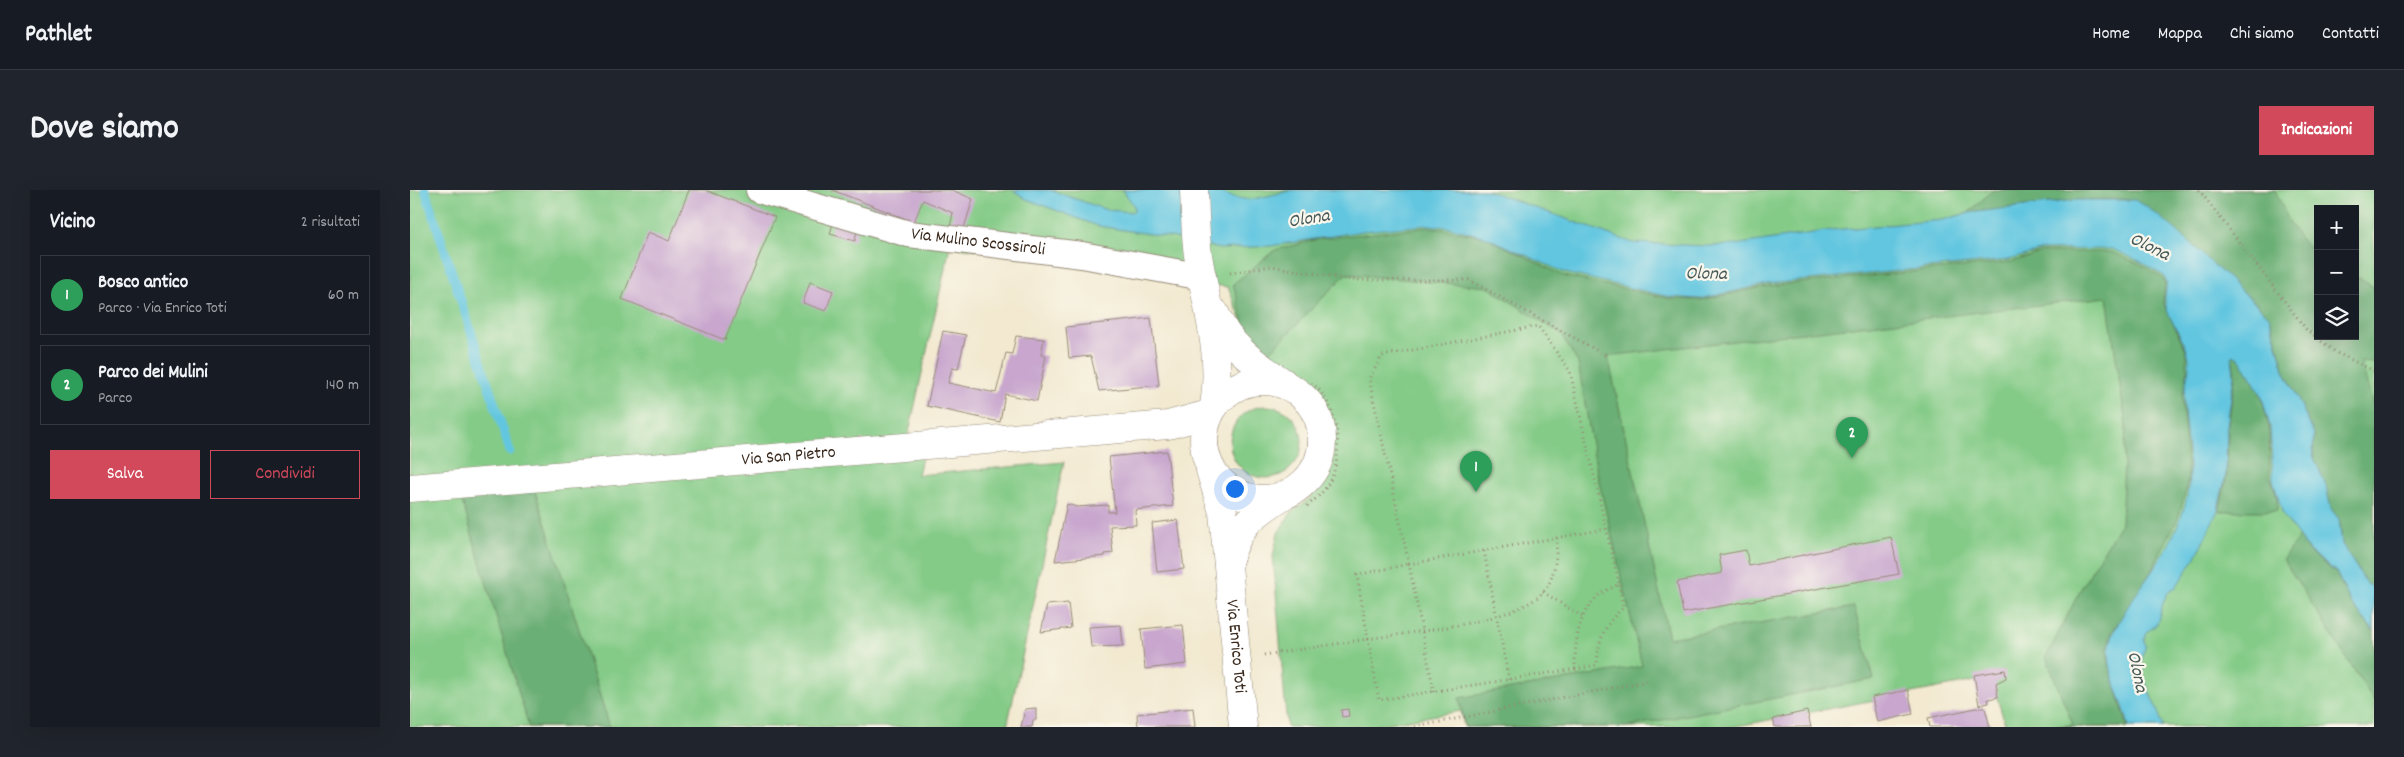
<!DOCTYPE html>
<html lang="it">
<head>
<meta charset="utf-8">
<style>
	body { margin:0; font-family:Dekko,sans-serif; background:#20242c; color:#f1f3f6 }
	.controls { position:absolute; right:15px; top:15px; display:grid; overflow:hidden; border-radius:0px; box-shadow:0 5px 20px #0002 }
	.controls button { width:45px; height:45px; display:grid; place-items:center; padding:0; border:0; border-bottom:1px solid #363941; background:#171b24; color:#f1f3f6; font:25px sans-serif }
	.you { position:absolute; left:824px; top:298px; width:18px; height:18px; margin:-12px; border:4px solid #fff; border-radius:50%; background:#1a73e8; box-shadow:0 0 0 8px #1a73e833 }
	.badge { display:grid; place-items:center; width:32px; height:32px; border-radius:50%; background:#d1495b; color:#fff; font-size:16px; font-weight:700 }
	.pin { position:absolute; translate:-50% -41px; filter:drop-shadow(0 1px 2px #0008) }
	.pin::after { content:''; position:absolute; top:26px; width:18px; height:15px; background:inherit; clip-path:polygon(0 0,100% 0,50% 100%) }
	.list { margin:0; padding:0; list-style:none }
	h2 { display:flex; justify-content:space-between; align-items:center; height:65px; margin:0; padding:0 20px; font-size:21px }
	h2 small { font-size:16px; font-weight:400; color:#9ea1a6 }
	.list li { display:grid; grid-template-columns:32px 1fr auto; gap:15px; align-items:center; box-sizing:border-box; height:80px; margin:0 10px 10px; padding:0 10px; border:1px solid #363941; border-radius:0px }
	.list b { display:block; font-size:19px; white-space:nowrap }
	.list p { margin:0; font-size:16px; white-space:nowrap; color:#9ea1a6 }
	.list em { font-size:16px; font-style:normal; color:#9ea1a6 }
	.actions { display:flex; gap:10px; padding:15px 20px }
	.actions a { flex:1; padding:11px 0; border:1px solid #d1495b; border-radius:0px; text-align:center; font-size:18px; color:#d1495b }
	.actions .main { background:#d1495b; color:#fff }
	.icon { flex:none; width:28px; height:28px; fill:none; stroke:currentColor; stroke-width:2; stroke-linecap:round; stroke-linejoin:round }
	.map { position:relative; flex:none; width:1964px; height:537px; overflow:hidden; border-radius:0px }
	header { display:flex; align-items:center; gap:30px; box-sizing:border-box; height:70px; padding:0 25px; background:#171b24; border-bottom:1px solid #363941 }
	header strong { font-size:24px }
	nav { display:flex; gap:28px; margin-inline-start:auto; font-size:18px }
	.intro { display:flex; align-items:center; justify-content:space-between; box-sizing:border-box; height:120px; padding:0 30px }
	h1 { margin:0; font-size:35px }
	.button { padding:12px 22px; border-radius:0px; background:#d1495b; color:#fff; font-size:18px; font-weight:700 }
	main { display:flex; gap:30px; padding:0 30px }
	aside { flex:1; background:#171b24; border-radius:0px; box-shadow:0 5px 20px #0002 }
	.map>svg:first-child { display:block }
</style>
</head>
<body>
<header>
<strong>Pathlet</strong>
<nav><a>Home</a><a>Mappa</a><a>Chi siamo</a><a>Contatti</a></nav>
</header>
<div class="intro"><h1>Dove siamo</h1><a class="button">Indicazioni</a></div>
<main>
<aside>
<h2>Vicino<small>2 risultati</small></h2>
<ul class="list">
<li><span class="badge" style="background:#2e9e5b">1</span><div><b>Bosco antico</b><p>Parco · Via Enrico Toti</p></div><em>60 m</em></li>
<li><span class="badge" style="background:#2e9e5b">2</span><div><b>Parco dei Mulini</b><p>Parco</p></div><em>140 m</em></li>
</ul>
<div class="actions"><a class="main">Salva</a><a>Condividi</a></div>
</aside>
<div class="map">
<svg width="1964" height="537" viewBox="0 0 1964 537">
	<rect width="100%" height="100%" fill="#fbf7ec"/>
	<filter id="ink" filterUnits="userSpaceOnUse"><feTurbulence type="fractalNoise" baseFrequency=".02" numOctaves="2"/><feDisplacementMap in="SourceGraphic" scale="10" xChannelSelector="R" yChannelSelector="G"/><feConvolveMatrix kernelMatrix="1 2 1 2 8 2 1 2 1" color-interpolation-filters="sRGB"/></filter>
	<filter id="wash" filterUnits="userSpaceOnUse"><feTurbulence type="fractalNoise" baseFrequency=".0096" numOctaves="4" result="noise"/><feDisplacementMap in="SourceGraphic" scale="20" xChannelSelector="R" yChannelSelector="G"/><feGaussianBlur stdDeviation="1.12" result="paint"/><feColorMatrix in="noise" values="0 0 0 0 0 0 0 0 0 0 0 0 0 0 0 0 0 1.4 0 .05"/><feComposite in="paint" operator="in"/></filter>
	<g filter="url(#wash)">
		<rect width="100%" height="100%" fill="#f2e9d0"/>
		<path fill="#84cb87" stroke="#607a52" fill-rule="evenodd" d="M0 0H1964V537H1596L1581 488 1322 537H1054L1051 521 956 537H877L863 366 868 343 880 324 900 308 917 285 923 258 919 229 906 205 840 151 818 97 540 56 497 251 515 255 508 285 654 272 597 537H0ZM1908 19H1945V146H1908Z
			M820 252a36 36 0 1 1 72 0a36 36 0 1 1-72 0Z"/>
		<path fill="#6baf74" stroke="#536c49" d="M1583 0H1865C1876 24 1884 50 1908 64V146H1945V86L1964 97V173L1951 172 1964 219V398L1956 393 1932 354 1930 334 1921 319 1916 296 1903 265 1904 244 1886 204 1875 183 1861 131 1848 115 1736 16 1714 9 1665 10 1558 23Z
			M1020 37 1076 47 1154 86 1262 109 1290 110 1358 96 1601 72 1633 62H1701L1730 74 1753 88 1755 94 1753 112 1777 162V189L1772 206 1778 286 1776 300 1768 328 1741 382 1702 442 1697 460 1701 482 1718 537H1628L1663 535 1636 467 1673 395 1711 333 1716 236 1697 107 1198 166 1259 448 1444 417 1464 489 1216 537H1055L1049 508 1232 476 1187 283 1168 173 1151 144 1078 97 936 84 859 163 837 144 823 94 865 60 908 49Z
			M1824 165 1829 168 1851 204 1859 237 1860 286 1867 306V321H1809L1817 284 1818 236 1825 185 1822 166Z
			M121 288 200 537H119L47 294Z
			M1889 346 1898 361 1926 383 1941 413 1964 442V511L1873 369Z"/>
		<path fill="#62c6e0" stroke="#4e787f" d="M603 0H640L697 20 724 22V16L713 0H804L823 7 840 10 883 0H1076L1223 53 1298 56 1324 55 1422 40 1532 30 1558 23 1665 10H1725L1736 16 1765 39 1859 126 1875 183 1886 204 1904 244 1903 265 1916 296 1921 319 1929 329 1932 354 1956 393 1964 398V441L1941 413 1926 382 1899 361 1873 325 1863 290 1860 237 1851 204 1829 168 1822 165 1824 186 1817 236 1816 284 1808 320 1786 367 1766 397 1759 401 1754 410 1747 434 1737 442 1734 450 1736 456C1723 481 1747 512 1753 537H1719C1714 512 1698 487 1699 461 1701 430 1743 385 1758 356 1768 336 1779 311 1779 288 1780 260 1773 232 1774 205 1775 191 1782 178 1778 164 1774 146 1758 131 1755 112 1754 103 1759 96 1754 86L1729 71 1702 59 1633 60 1599 70 1358 94 1289 109 1260 107 1155 83 1076 47 1042 38 1019 35 953 41 861 56 810 59 766 48 688 36 616 9Z"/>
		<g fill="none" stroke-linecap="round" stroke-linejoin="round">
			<path stroke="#62c6e0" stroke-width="9" d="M15 0 100 261"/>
		</g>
		<g id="blocks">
			<path fill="#c8a6ce" d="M279 0H295L365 27 315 150 212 109 238 42 259 51Z
				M422 0H542L563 9 554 38 540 37 543 23 513 10 504 32Z
				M423 33 447 40 445 51 420 44Z
				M400 92 423 101 416 121 393 113Z
				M741 128 749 195 689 201 681 166 659 168 656 137Z
				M533 141 556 145 548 179 542 178 538 193 586 203 596 163 602 164 606 146 634 149 631 165 636 166 627 211 595 204 590 232 517 216Z
				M757 261 763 316 725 320 726 335 700 336 703 363 695 364V366L645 371 657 314 667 317 698 315V322H705L699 267Z
				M768 330 774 379 747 382 742 333Z
				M1481 347 1489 384 1273 423 1267 392 1312 383 1309 365 1336 360 1339 376Z
				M658 413 661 438 631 442 637 415Z
				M711 435 713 456 681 457 679 437Z
				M773 435 777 474 735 479 731 439Z
				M1595 480 1596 488 1586 493 1588 507 1578 509 1579 513 1569 515 1564 485Z
				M1498 500 1503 524 1467 532 1462 507Z
				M1571 517 1575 518 1580 537H1520L1518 528Z
				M626 518V530H623L622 537H611L615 519Z
				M783 518 785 537H728L727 524Z
				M938 519 939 526 932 527 931 520Z
				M1397 521 1401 537H1365L1363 529Z"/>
		</g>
	</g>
	<g filter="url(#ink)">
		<use href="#blocks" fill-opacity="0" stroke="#968a77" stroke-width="1"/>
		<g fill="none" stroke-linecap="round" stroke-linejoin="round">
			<defs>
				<g id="minor">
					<path id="s1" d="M349 0 499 44 672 65 793 87"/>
				</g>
				<g id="tertiary">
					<path d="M784 0C785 21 785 44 788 65 796 116 813 164 804 216"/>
					<path d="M805 123C818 155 845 174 873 192"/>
					<circle cx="853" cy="250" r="59"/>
					<path id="s2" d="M800 280 813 322 833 537"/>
					<path id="s3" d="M0 298 758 235 799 224"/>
					<path d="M818 372C830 334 839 328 871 307"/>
				</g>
			</defs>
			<use href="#minor" stroke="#968a77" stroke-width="28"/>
			<use href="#tertiary" stroke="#968a77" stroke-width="29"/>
			<path stroke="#968a77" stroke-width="3" stroke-dasharray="1 4" stroke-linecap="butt" d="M1789 0 1896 139 1925 162 1964 181
				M820 83 861 76 943 90H1059L1197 166
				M897 316C907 308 917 299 922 287 934 259 927 210 901 193
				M1074 361 1099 490
				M1133 402 1173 427
				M854 465 958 449 969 510 1165 479C1165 453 1167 425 1188 406 1194 401 1202 398 1209 394L1160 181 1128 136 972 166 959 189 999 374 947 385 958 449C999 442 1107 433 1133 402 1146 387 1146 367 1147 348
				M1165 479 1187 475C1188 451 1194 434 1213 418L1209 394
				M1024 502 999 374 1196 339
				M1005 537 1237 491"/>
			<use href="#minor" stroke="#fff" stroke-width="26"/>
			<use href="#tertiary" stroke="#fff" stroke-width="28"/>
		</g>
	</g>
	<g text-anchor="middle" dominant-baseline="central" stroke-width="4.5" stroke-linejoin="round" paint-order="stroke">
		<g font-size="18" fill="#3b2a1e" stroke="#fbf7ec">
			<text stroke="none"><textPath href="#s1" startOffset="226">Via Mulino Scossiroli</textPath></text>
			<text stroke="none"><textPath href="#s3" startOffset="380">Via San Pietro</textPath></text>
			<text stroke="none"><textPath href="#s2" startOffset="179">Via Enrico Toti</textPath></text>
		</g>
		<g font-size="19" font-style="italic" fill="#475958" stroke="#fbf7ec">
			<text transform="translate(899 30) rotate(-9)">Olona</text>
			<text transform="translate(1739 58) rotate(26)">Olona</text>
			<text transform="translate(1296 85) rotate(1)">Olona</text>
			<text transform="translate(1726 482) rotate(78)">Olona</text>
		</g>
	</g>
</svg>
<div class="controls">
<button>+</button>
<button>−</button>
<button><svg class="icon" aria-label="layers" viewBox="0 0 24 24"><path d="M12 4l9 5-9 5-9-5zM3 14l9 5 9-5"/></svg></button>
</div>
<div class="you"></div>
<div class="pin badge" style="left:1066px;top:302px;background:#2e9e5b">1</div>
<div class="pin badge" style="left:1442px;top:268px;background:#2e9e5b">2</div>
</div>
</main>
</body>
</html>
